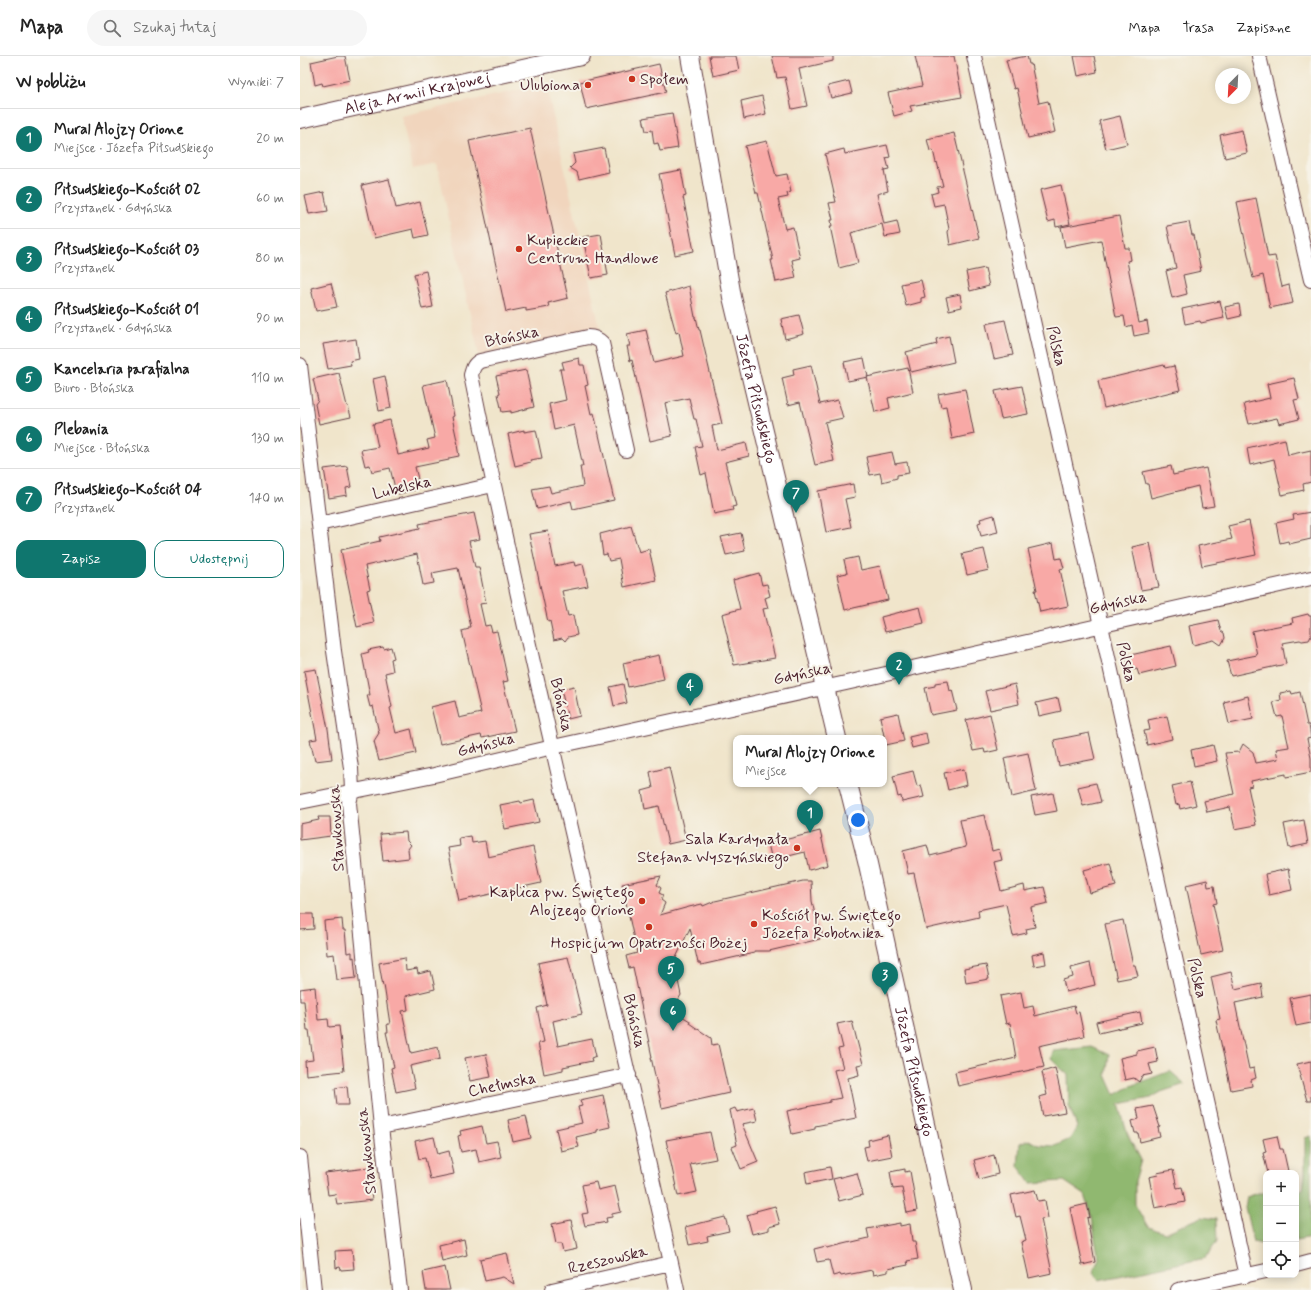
<!DOCTYPE html>
<html lang="pl">
<head>
<meta charset="utf-8">
<style>
	body { margin:0; font-family:Mynerve,sans-serif; background:#f6f6f6; color:#222 }
	.controls { position:absolute; right:12px; bottom:12px; display:grid; overflow:hidden; border-radius:8px; box-shadow:0 2px 10px #0003 }
	.controls button { width:36px; height:36px; display:grid; place-items:center; padding:0; border:0; border-bottom:1px solid #e0e0e0; background:#fff; color:#222; font:20px sans-serif }
	.compass { position:absolute; left:915px; top:12px; width:36px; height:36px; border-radius:50%; background:#fff; box-shadow:0 2px 10px #0003; rotate:204deg }
	.you { position:absolute; left:558px; top:764px; width:14px; height:14px; margin:-10px; border:3px solid #fff; border-radius:50%; background:#1a73e8; box-shadow:0 0 0 6px #1a73e833 }
	.badge { display:grid; place-items:center; width:26px; height:26px; border-radius:50%; background:#0f766e; color:#fff; font-size:13px; font-weight:700 }
	.pin { position:absolute; translate:-50% -33px; filter:drop-shadow(0 1px 2px #0008) }
	.pin::after { content:''; position:absolute; top:21px; width:14px; height:12px; background:inherit; clip-path:polygon(0 0,100% 0,50% 100%) }
	.popup { position:absolute; left:433px; top:679px; width:154px; height:52px; box-sizing:border-box; display:grid; place-content:center; border-radius:8px; background:#fff; filter:drop-shadow(0 1px 3px #0005); font-size:13px; white-space:nowrap; color:#767676 }
	.popup b { font-size:15px; color:#222 }
	.popup::after { content:''; position:absolute; left:50%; top:100%; margin-left:-8px; border:8px solid transparent; border-top-color:#fff }
	.list { margin:0; padding:0; list-style:none }
	h2 { display:flex; justify-content:space-between; align-items:center; height:52px; margin:0; padding:0 16px; font-size:17px }
	h2 small { font-size:13px; font-weight:400; color:#767676 }
	.list li { display:grid; grid-template-columns:26px 1fr auto; gap:12px; align-items:center; box-sizing:border-box; height:60px; padding:0 16px; border-top:1px solid #e0e0e0 }
	.list b { display:block; font-size:15px; white-space:nowrap }
	.list p { margin:0; font-size:13px; white-space:nowrap; color:#767676 }
	.list em { font-size:13px; font-style:normal; color:#767676 }
	.actions { display:flex; gap:8px; padding:12px 16px }
	.actions a { flex:1; padding:9px 0; border:1px solid #0f766e; border-radius:12px; text-align:center; font-size:14px; color:#0f766e }
	.actions .main { background:#0f766e; color:#fff }
	.icon { flex:none; width:22px; height:22px; fill:none; stroke:currentColor; stroke-width:2; stroke-linecap:round; stroke-linejoin:round }
	.map { position:relative; flex:none; width:1011px; height:1234px; overflow:hidden }
	header { display:flex; align-items:center; gap:24px; box-sizing:border-box; height:56px; padding:0 20px; background:#fff; border-bottom:1px solid #e0e0e0 }
	header strong { font-size:19px }
	nav { display:flex; gap:22px; margin-inline-start:auto; font-size:14px }
	.search { width:280px; height:36px; background:#f6f6f6; display:flex; align-items:center; gap:10px; box-sizing:border-box; padding:0 14px; border-radius:22px; color:#767676; font-size:15px }
	main { display:flex }
	aside { flex:1; background:#fff }
	.map>svg:first-child { display:block }
</style>
</head>
<body>
<header>
<strong>Mapa</strong>
<div class="search"><svg class="icon" aria-label="search" viewBox="0 0 24 24"><circle cx="10" cy="10" r="6"/><path d="M15 15l6 6"/></svg>Szukaj tutaj</div>
<nav><a>Mapa</a><a>Trasa</a><a>Zapisane</a></nav>
</header>
<main>
<aside>
<h2>W pobliżu<small>Wyniki: 7</small></h2>
<ul class="list">
<li><span class="badge">1</span><div><b>Mural Alojzy Orione</b><p>Miejsce · Józefa Piłsudskiego</p></div><em>20 m</em></li>
<li><span class="badge">2</span><div><b>Piłsudskiego-Kościół 02</b><p>Przystanek · Gdyńska</p></div><em>60 m</em></li>
<li><span class="badge">3</span><div><b>Piłsudskiego-Kościół 03</b><p>Przystanek</p></div><em>80 m</em></li>
<li><span class="badge">4</span><div><b>Piłsudskiego-Kościół 01</b><p>Przystanek · Gdyńska</p></div><em>90 m</em></li>
<li><span class="badge">5</span><div><b>Kancelaria parafialna</b><p>Biuro · Błońska</p></div><em>110 m</em></li>
<li><span class="badge">6</span><div><b>Plebania</b><p>Miejsce · Błońska</p></div><em>130 m</em></li>
<li><span class="badge">7</span><div><b>Piłsudskiego-Kościół 04</b><p>Przystanek</p></div><em>140 m</em></li>
</ul>
<div class="actions"><a class="main">Zapisz</a><a>Udostępnij</a></div>
</aside>
<div class="map">
<svg width="1011" height="1234" viewBox="0 0 1011 1234">
	<rect width="100%" height="100%" fill="#f7f3e8"/>
	<filter id="ink" filterUnits="userSpaceOnUse"><feTurbulence type="fractalNoise" baseFrequency=".025" numOctaves="2"/><feDisplacementMap in="SourceGraphic" scale="8" xChannelSelector="R" yChannelSelector="G"/><feConvolveMatrix kernelMatrix="1 2 1 2 8 2 1 2 1" color-interpolation-filters="sRGB"/></filter>
	<filter id="wash" filterUnits="userSpaceOnUse"><feTurbulence type="fractalNoise" baseFrequency=".012" numOctaves="4" result="noise"/><feDisplacementMap in="SourceGraphic" scale="16" xChannelSelector="R" yChannelSelector="G"/><feGaussianBlur stdDeviation="0.9" result="paint"/><feColorMatrix in="noise" values="0 0 0 0 0 0 0 0 0 0 0 0 0 0 0 0 0 1.4 0 .05"/><feComposite in="paint" operator="in"/></filter>
	<g filter="url(#wash)">
		<rect width="100%" height="100%" fill="#f0e5cb"/>
		<path fill="#f1d5bd" d="M246 28 300 273 179 299 137 108 113 113 101 60Z"/>
		<path fill="#90b86f" stroke="#6d6c4d" d="M792 991 809 999 806 1019 815 1039 831 1030 870 1015 885 1028 861 1036 851 1042 819 1048 827 1077 841 1104 835 1125V1149L848 1171 865 1177 902 1161 916 1163 917 1185 906 1202 799 1224 793 1217 799 1202 795 1183 792 1160 785 1139 764 1125 731 1127 718 1110 720 1087 729 1084 738 1089 755 1090 770 1083 777 1071 769 1050 768 1019 751 1003 753 995Z
			M1011 1080V1181L996 1184V1136L1003 1133 1005 1117V1082Z
			M958 1137H966V1189L953 1186 945 1151 947 1141Z"/>
		<g id="blocks">
			<path fill="#f8a9a6" d="M38 0H45L50 24 23 30 22 27 15 29 11 6Z
				M409 0H436L439 14 413 20Z
				M472 0H533V5L499 13 507 50 492 53 485 21 477 22Z
				M615 0H654L662 41 610 50 612 55 594 60 588 37 622 30Z
				M727 0 729 8H731L739 47 748 45 755 76 728 82 717 32 714 33 706 4Z
				M774 0H794L797 16 778 20Z
				M359 8 366 36 286 53 280 26Z
				M549 25 552 37 531 42 528 30Z
				M462 40 466 58 444 63 441 45Z
				M372 57 378 92 360 95 358 87 354 88 352 74 346 75 343 62Z
				M820 60 827 88 806 93 799 65Z
				M230 72 268 242 248 247 249 251 226 255V252L206 256 169 85Z
				M942 74 947 97 925 102 920 79Z
				M654 77 679 182 650 189 648 176 649 173 644 148 634 150 631 138 638 136 637 131 643 130 637 106 636 107 633 94 630 95 627 83Z
				M467 85 476 120 487 118 491 136 487 137 488 141 478 143 485 173 493 171 500 202 492 204 496 222 476 226 471 204H473L458 137H456L445 90Z
				M587 89 590 101 586 102 589 113 584 114 588 135 577 138 584 168 597 165 600 178 585 181 582 168 551 177 558 207 539 212 530 170H532L531 164H533L529 147 536 146 525 98 544 93 545 98Z
				M304 92 309 116 279 123 277 116 270 112 275 107 273 98Z
				M381 114 386 140 383 141 394 195 375 199 359 118Z
				M89 123 96 152 120 146 128 179 115 182 113 173 74 182 62 129Z
				M761 129 770 168 756 171 755 164 748 166 740 134Z
				M24 136 28 155 9 158 5 140Z
				M956 142 968 201 975 200 982 231 989 229 993 247 970 252 963 219 953 222 937 146Z
				M819 160 825 192H829L831 204 827 205 839 267 847 265 849 277 834 280 832 269 826 271 824 260 816 261 801 184 765 191 761 171Z
				M889 166 892 179H894L901 215 883 219 887 238 872 242 866 215 876 212 867 170Z
				M301 178 308 219 291 222 283 181Z
				M685 212 689 230 670 235 666 216Z
				M126 215 133 251 122 253 114 218Z
				M621 224 625 241 621 242V246L606 250 601 228Z
				M31 227 37 251 16 255 11 232Z
				M389 230 395 261H396L399 274H400L422 368 412 370 417 394 446 387 449 400 425 406 436 450 432 451 433 454 414 458 406 417 401 419 395 391 402 390 396 363H394L389 342 365 347 372 380 350 385 332 304 330 305 327 290H330L327 278 346 274 354 307 384 300 379 276 376 277 365 237Z
				M660 238 662 251 649 254 646 241Z
				M920 245 924 262 901 267 900 265 885 268 882 253Z
				M939 248 941 260 928 263 925 251Z
				M499 259 504 278 485 283 481 263Z
				M705 264 713 299 694 303 686 268Z
				M649 280 654 306 611 316 606 296 637 288 636 283Z
				M56 283 59 303 50 305 51 309 28 313 23 288Z
				M279 302 280 309H284L288 329 285 330 291 358 294 357 314 444 273 453 271 445 237 453 232 433 249 430 251 437 283 430 280 410H283L274 369 254 374 249 348 266 344 260 313H264L262 306Z
				M564 302 568 321 548 325 544 306Z
				M511 309 520 348 538 344 543 362 525 366 534 405 515 409 500 346 488 349 482 322 494 319 493 313Z
				M864 309 865 312 874 310 880 334 804 352 798 325Z
				M608 312 613 336 588 342 590 352 575 356 567 321Z
				M226 314 234 351 211 357V355L202 356 198 338 200 337 196 320Z
				M39 317 47 350H48L51 361 19 368 15 348 18 344 13 323Z
				M85 320 91 352 79 355 73 323Z
				M994 322 999 343 994 344 999 363 979 368 977 362 949 368 944 348 970 342 967 328Z
				M147 324 154 360 152 361 158 389H157L159 400 149 402V404L115 411 118 423 113 424 115 434 98 438 97 436H96L90 412 72 416 70 409 65 410 61 394 78 391 73 368 90 364 98 399 129 392 127 384 135 382 123 329Z
				M722 330 728 358 701 363 695 335Z
				M665 333 674 378 652 383 646 350 641 351 638 338Z
				M224 374V376L236 374 242 402 230 404 231 406 215 410 208 378Z
				M985 383 988 399 1011 394V426L1003 428 1004 434 982 439 974 403 950 409 947 392Z
				M592 396 595 408 607 406 609 417 597 419V422L582 426 580 417 570 419 566 401Z
				M47 410 51 431 46 432 47 439 29 442 24 413Z
				M871 410 873 419 906 412 914 450 902 452 898 430 851 442 848 428H846L843 416Z
				M553 428 555 441 545 443 551 471 526 476 518 435Z
				M1011 456V483L989 488 988 485 980 487 976 467 994 463 993 459Z
				M174 457 180 483 169 485 175 511H179L186 547 180 548 185 570 190 569 192 576 197 575 208 625 203 626 215 675 182 682 181 679 140 688 131 651 155 645 159 662 181 657 162 575 169 573V571H171L158 512 132 517 134 527 123 529 117 498 65 510 70 533 67 534 74 567 57 571 41 494 80 485 79 481 120 472 119 468Z
				M694 459 698 476 681 480 678 467 681 466 680 463Z
				M949 465 956 499 902 510 898 490 932 483 928 470Z
				M331 470 339 496 349 493 356 524 324 531 319 503 309 505 307 498 303 499 300 478Z
				M248 475 255 510 274 506 275 510 283 508 288 530 262 535 268 560 273 559 277 579 268 581 265 585 262 582 254 584 250 565 248 566 229 478Z
				M441 477 445 495 426 499 421 481Z
				M753 487 756 503 761 502 764 512 760 513 768 550 740 556 735 534H737L728 493Z
				M850 487 859 531 841 534 832 491Z
				M684 493 689 514 667 519 662 498Z
				M558 501 561 514 580 510 588 544 545 554 537 519 547 517 544 504Z
				M459 517 462 529 467 528 470 540 465 542 468 552 463 553 475 602 434 609 422 558 440 553 433 524Z
				M620 551 624 567 585 576 581 561Z
				M1008 558 1009 560H1011V580L1009 584 1002 585 1000 584 982 587 986 608 931 620 927 605 957 599 952 575 993 567 992 562Z
				M918 564 921 575 924 577 925 582 921 589 914 584 893 589 889 570Z
				M871 590 876 610 839 619 837 613 829 614 826 600Z
				M83 591 84 593 91 591 94 602 91 603 93 615 85 617 92 651 90 652 96 677 111 673 116 697 79 705 74 685 79 677 73 650 70 651 67 639H70L62 598 69 596 68 594Z
				M359 599 364 623 328 631 323 607Z
				M16 613 28 673 32 703 15 705 10 684 17 683 4 615Z
				M648 625 650 635 652 634 657 654 631 659 625 632 635 630V627Z
				M323 628 327 647 314 650 310 631Z
				M715 628 719 648 690 654 685 635Z
				M274 630 280 660 268 663 261 633Z
				M991 635 992 638 1000 636 1007 669H1009L1011 682 1007 683 1011 702V716L986 721V718L951 725 952 730 948 731 956 769 935 773 930 751 907 756 904 745 934 738 925 697 939 696 943 688 953 696 956 707 978 703 976 693 989 691 982 660 977 661 973 646 981 644 980 637Z
				M948 640 953 663 929 668 924 646Z
				M758 642 761 655 739 660 736 647Z
				M598 657 604 685 586 689 580 661Z
				M690 658 698 694 685 697 684 693 673 695 666 664Z
				M867 660 872 683 847 689 844 675 850 674 848 664Z
				M626 677 628 688 612 692 609 681Z
				M789 677 795 703 759 710 754 684Z
				M913 689 917 705 894 710 891 694Z
				M728 697 736 735 712 741 704 702Z
				M369 711 386 784 368 788 359 750 345 753 342 735 353 732 350 716Z
				M664 713 667 729 648 734 644 717Z
				M613 715 617 730 621 729 624 741 602 746 601 740 598 741 593 720Z
				M890 726 896 749 880 753 879 748 876 749 872 730Z
				M796 727 801 746 783 750 778 731Z
				M753 737 757 755 735 759 731 741Z
				M234 744 239 766 205 773 200 749 220 745 221 747Z
				M684 759 692 795 699 793 702 804 694 806 701 835 724 829 725 835 744 831 748 847 731 851 735 871 726 873 727 877 713 880 706 848 678 854 679 861 626 873 614 817 608 818 603 795 627 789 630 800 666 791 660 764Z
				M18 761H30L31 780 0 784V768L19 764Z
				M1004 764 1008 788 989 792 984 768Z
				M520 775 528 809 509 814 505 796 472 804 468 788Z
				M106 776 107 785 111 789 108 793 109 802 83 805 80 778Z
				M171 780 172 787 185 785 188 801 233 791 241 827 159 845 148 792 160 790 159 782Z
				M810 807 816 830 790 837 784 814Z
				M988 813 992 834 969 839 965 818Z
				M361 820 357 829 361 832 359 837 363 839 361 844 365 847 360 859 389 851 402 848 403 850 415 845 503 825H511L512 845 516 863 523 879 519 881 520 883 469 895H454V897L401 909 400 907H398L390 872 374 906 381 939 372 954 390 965 389 967 411 982 412 989 418 988 429 1037 362 1052 351 1001H352L333 911 329 912 326 900 337 897 322 828Z
				M907 824 908 831 914 830 917 847 913 848 923 894 901 899 886 829Z
				M0 858H13L14 873 0 874Z
				M42 863 43 874H45L47 897 52 896V902L54 901 56 922 37 924 34 898 27 899 24 865Z
				M823 864 833 909H835L838 920 817 924 805 868Z
				M744 896 746 908 734 910 732 899Z
				M268 901 282 958 253 965 258 990 292 983 296 1000 291 1002 292 1005 263 1011V1014L244 1018 238 987 244 986 237 952 247 949 238 907Z
				M105 902 106 915 117 913 118 918 131 915 135 933 106 940 108 954 102 955 111 997 138 991 140 1003 110 1010 115 1032 96 1036 91 1012 94 1011 86 976H88L87 968H90L84 929 83 930 79 907Z
				M790 907 795 929 766 936 763 924 773 921 771 912Z
				M686 909 689 923 666 927 664 913Z
				M931 916 935 933 961 927 963 941 935 947 949 1013 954 1012 956 1022 951 1024 952 1030 931 1034 916 964 920 963 911 921Z
				M15 931 18 964 28 963 29 971 39 970 44 1015 6 1019 5 1005 13 1004 9 974H7L4 945H0V933Z
				M721 936 724 952 733 950 735 960 774 950 776 957 779 956 784 980 739 990 744 1011 658 1030 655 1016 716 1002 710 967 706 968 700 940Z
				M1011 938V967L996 970 990 942Z
				M840 956 842 967 799 977 796 966Z
				M552 965 563 1008 557 1009 559 1019 548 1022 556 1062 515 1070V1073L492 1078 487 1055 530 1046V1044L541 1042 534 1014 543 1012 538 993 543 992 537 968Z
				M855 991 858 1006 849 1008 852 1018 842 1020 839 1026 834 1022 825 1024 820 1002 837 998V995Z
				M186 998 191 1021 170 1025 165 1002Z
				M1011 1005V1045H1007L997 1008Z
				M755 1012 765 1056 743 1060 739 1041 747 1039 742 1016Z
				M47 1030 49 1049H37L35 1032Z
				M303 1039 310 1071 297 1074V1076L276 1081 279 1091 261 1095 256 1073 282 1067 278 1051 282 1050 280 1044Z
				M853 1050 860 1071 858 1072 860 1081 840 1086 838 1077H835L832 1065 839 1063 837 1053Z
				M435 1052 437 1056 454 1052 457 1065 442 1068 458 1106 441 1113 432 1091 437 1089 430 1054Z
				M226 1060 231 1082 213 1086 208 1064Z
				M182 1070 186 1087 197 1085 201 1101 179 1106 176 1093 161 1096 158 1080 161 1079 160 1075Z
				M410 1076 416 1103 390 1108 397 1136 378 1140 366 1084Z
				M588 1079 592 1100 567 1105 564 1091 569 1090 568 1084Z
				M977 1080 980 1093H983L988 1115 979 1117H968L963 1097 966 1096 963 1083Z
				M134 1081 138 1098 149 1095 154 1118 130 1123 125 1102 119 1103 115 1085Z
				M694 1099 698 1118 679 1123 674 1104Z
				M530 1111 532 1123 507 1128 505 1116Z
				M68 1112 72 1144 37 1148 35 1138 28 1139 25 1117Z
				M605 1113V1116L610 1115 617 1155 607 1157 602 1132 593 1133 590 1116Z
				M873 1114 877 1132 882 1131 885 1146 855 1152 849 1121 858 1119 857 1117Z
				M557 1117 563 1139 539 1145 533 1123Z
				M296 1126 298 1134 315 1130 321 1156 312 1158V1161L306 1162 307 1166 285 1170 282 1158 288 1157 282 1129Z
				M735 1134 738 1145 745 1144 748 1162 741 1163 752 1217 729 1222 721 1186 726 1184 720 1160 716 1161 711 1139Z
				M787 1148 790 1161 787 1162 795 1206 782 1209 770 1152Z
				M475 1150 480 1168 469 1171V1174L452 1178 447 1159 457 1156 456 1155Z
				M425 1161 429 1175 407 1180 408 1185 389 1189 385 1171Z
				M271 1164 277 1193 263 1196 261 1188H256L252 1168Z
				M600 1167V1170L610 1168 612 1186H615L618 1203 607 1205 608 1209 588 1213V1216L573 1219 572 1214 541 1220 540 1218 533 1220 529 1204 517 1206 514 1193 526 1190 527 1192 569 1182 567 1173Z
				M164 1183 167 1199 142 1205 139 1189Z
				M52 1194 54 1213 41 1214 40 1211 36 1212 35 1195Z
				M207 1197 214 1228 203 1221 185 1225 180 1203Z
				M145 1211 150 1234H126L123 1216Z"/>
		</g>
	</g>
	<g filter="url(#ink)">
		<use href="#blocks" fill-opacity="0" stroke="#633d43" stroke-width="1"/>
		<g fill="none" stroke-linecap="round" stroke-linejoin="round">
			<defs>
				<path id="minor" d="M674 0 946 1220
					M959 0 1011 224
					M0 309 34 595 51 712 52 735 49 747 52 777 81 1071 100 1234
					M326 394 302 287C298 283 294 281 288 281L180 305C174 308 173 312 171 319 233 625 310 929 377 1234
					M19 468 193 429
					M0 746 134 719 253 691 546 627 1011 522
					M81 1071 329 1019
					M0 1101 14 1234
					M996 1209 1011 1205
					M252 1234 371 1207
					M878 1234 966 1215"/>
				<g id="tertiary">
					<path id="s1" d="M390 0 432 241 537 682"/>
					<path id="s2" d="M0 63 281 0"/>
					<path id="s3" d="M548 728 567 804 663 1234"/>
				</g>
			</defs>
			<use href="#minor" stroke="#633d43" stroke-width="16"/>
			<use href="#tertiary" stroke="#633d43" stroke-width="20"/>
			<use href="#minor" stroke="#fff" stroke-width="14"/>
			<use href="#tertiary" stroke="#fff" stroke-width="18"/>
		</g>
	</g>
	<g fill="#c8321e" stroke="#f7f3e8" stroke-width="1.5">
		<circle cx="332" cy="23" r="4"/>
		<circle cx="288" cy="29" r="4"/>
		<circle cx="219" cy="193" r="4"/>
		<circle cx="497" cy="792" r="4"/>
		<circle cx="342" cy="845" r="4"/>
		<circle cx="454" cy="868" r="4"/>
		<circle cx="349" cy="871" r="4"/>
	</g>
	<g text-anchor="middle" dominant-baseline="central" stroke-width="4" stroke-linejoin="round" paint-order="stroke">
		<g font-size="16" fill="#4a1f2b" stroke="#f7f3e8" text-anchor="start">
			<text x="340" y="23">Społem</text>
			<text x="280" y="29" text-anchor="end">Ulubiona</text>
			<text x="227" y="184">Kupieckie<tspan x="227" dy="18">Centrum Handlowe</tspan></text>
			<text x="489" y="783" text-anchor="end">Sala Kardynała<tspan x="489" dy="18">Stefana Wyszyńskiego</tspan></text>
			<text x="334" y="836" text-anchor="end">Kaplica pw. Świętego<tspan x="334" dy="18">Alojzego Orione</tspan></text>
			<text x="462" y="859">Kościół pw. Świętego<tspan x="462" dy="18">Józefa Robotnika</tspan></text>
			<text x="349" y="887" text-anchor="middle">Hospicjum Opatrzności Bożej</text>
		</g>
		<g font-size="16" fill="#4a1f2b" stroke="#f7f3e8">
			<text stroke="none"><textPath href="#s2" startOffset="120">Aleja Armii Krajowej</textPath></text>
			<text transform="translate(212 281) rotate(-12)">Błońska</text>
			<text transform="translate(756 290) rotate(77)">Polska</text>
			<text stroke="none"><textPath href="#s1" startOffset="349">Józefa Piłsudskiego</textPath></text>
			<text transform="translate(102 432) rotate(-13)">Lubelska</text>
			<text transform="translate(818 547) rotate(-13)">Gdyńska</text>
			<text transform="translate(826 606) rotate(77)">Polska</text>
			<text transform="translate(502 618) rotate(-12)">Gdyńska</text>
			<text transform="translate(261 649) rotate(77)">Błońska</text>
			<text transform="translate(186 689) rotate(-14)">Gdyńska</text>
			<text transform="translate(37 772) rotate(-93)">Sławkowska</text>
			<text transform="translate(897 922) rotate(77)">Polska</text>
			<text transform="translate(334 965) rotate(77)">Błońska</text>
			<text stroke="none"><textPath href="#s3" startOffset="295">Józefa Piłsudskiego</textPath></text>
			<text transform="translate(202 1029) rotate(-12)">Chełmska</text>
			<text transform="translate(67 1095) rotate(-96)">Sławkowska</text>
			<text transform="translate(308 1204) rotate(-13)">Rzeszowska</text>
		</g>
	</g>
</svg>
<div class="controls">
<button>+</button>
<button>−</button>
<button><svg class="icon" aria-label="locate" viewBox="0 0 24 24"><circle cx="12" cy="12" r="6"/><path d="M12 2v4M12 18v4M2 12h4M18 12h4"/></svg></button>
</div>
<svg class="compass" viewBox="-18 -18 36 36"><path d="M0-13l5 13h-10z" fill="#e53935"/><path d="M0 13l5-13h-10z" fill="#767676"/></svg>
<div class="you"></div>
<div class="pin badge" style="left:510px;top:777px">1</div>
<div class="popup"><b>Mural Alojzy Orione</b>Miejsce</div>
<div class="pin badge" style="left:599px;top:629px">2</div>
<div class="pin badge" style="left:585px;top:939px">3</div>
<div class="pin badge" style="left:390px;top:650px">4</div>
<div class="pin badge" style="left:371px;top:933px">5</div>
<div class="pin badge" style="left:373px;top:975px">6</div>
<div class="pin badge" style="left:496px;top:457px">7</div>
</div>
</main>
</body>
</html>
